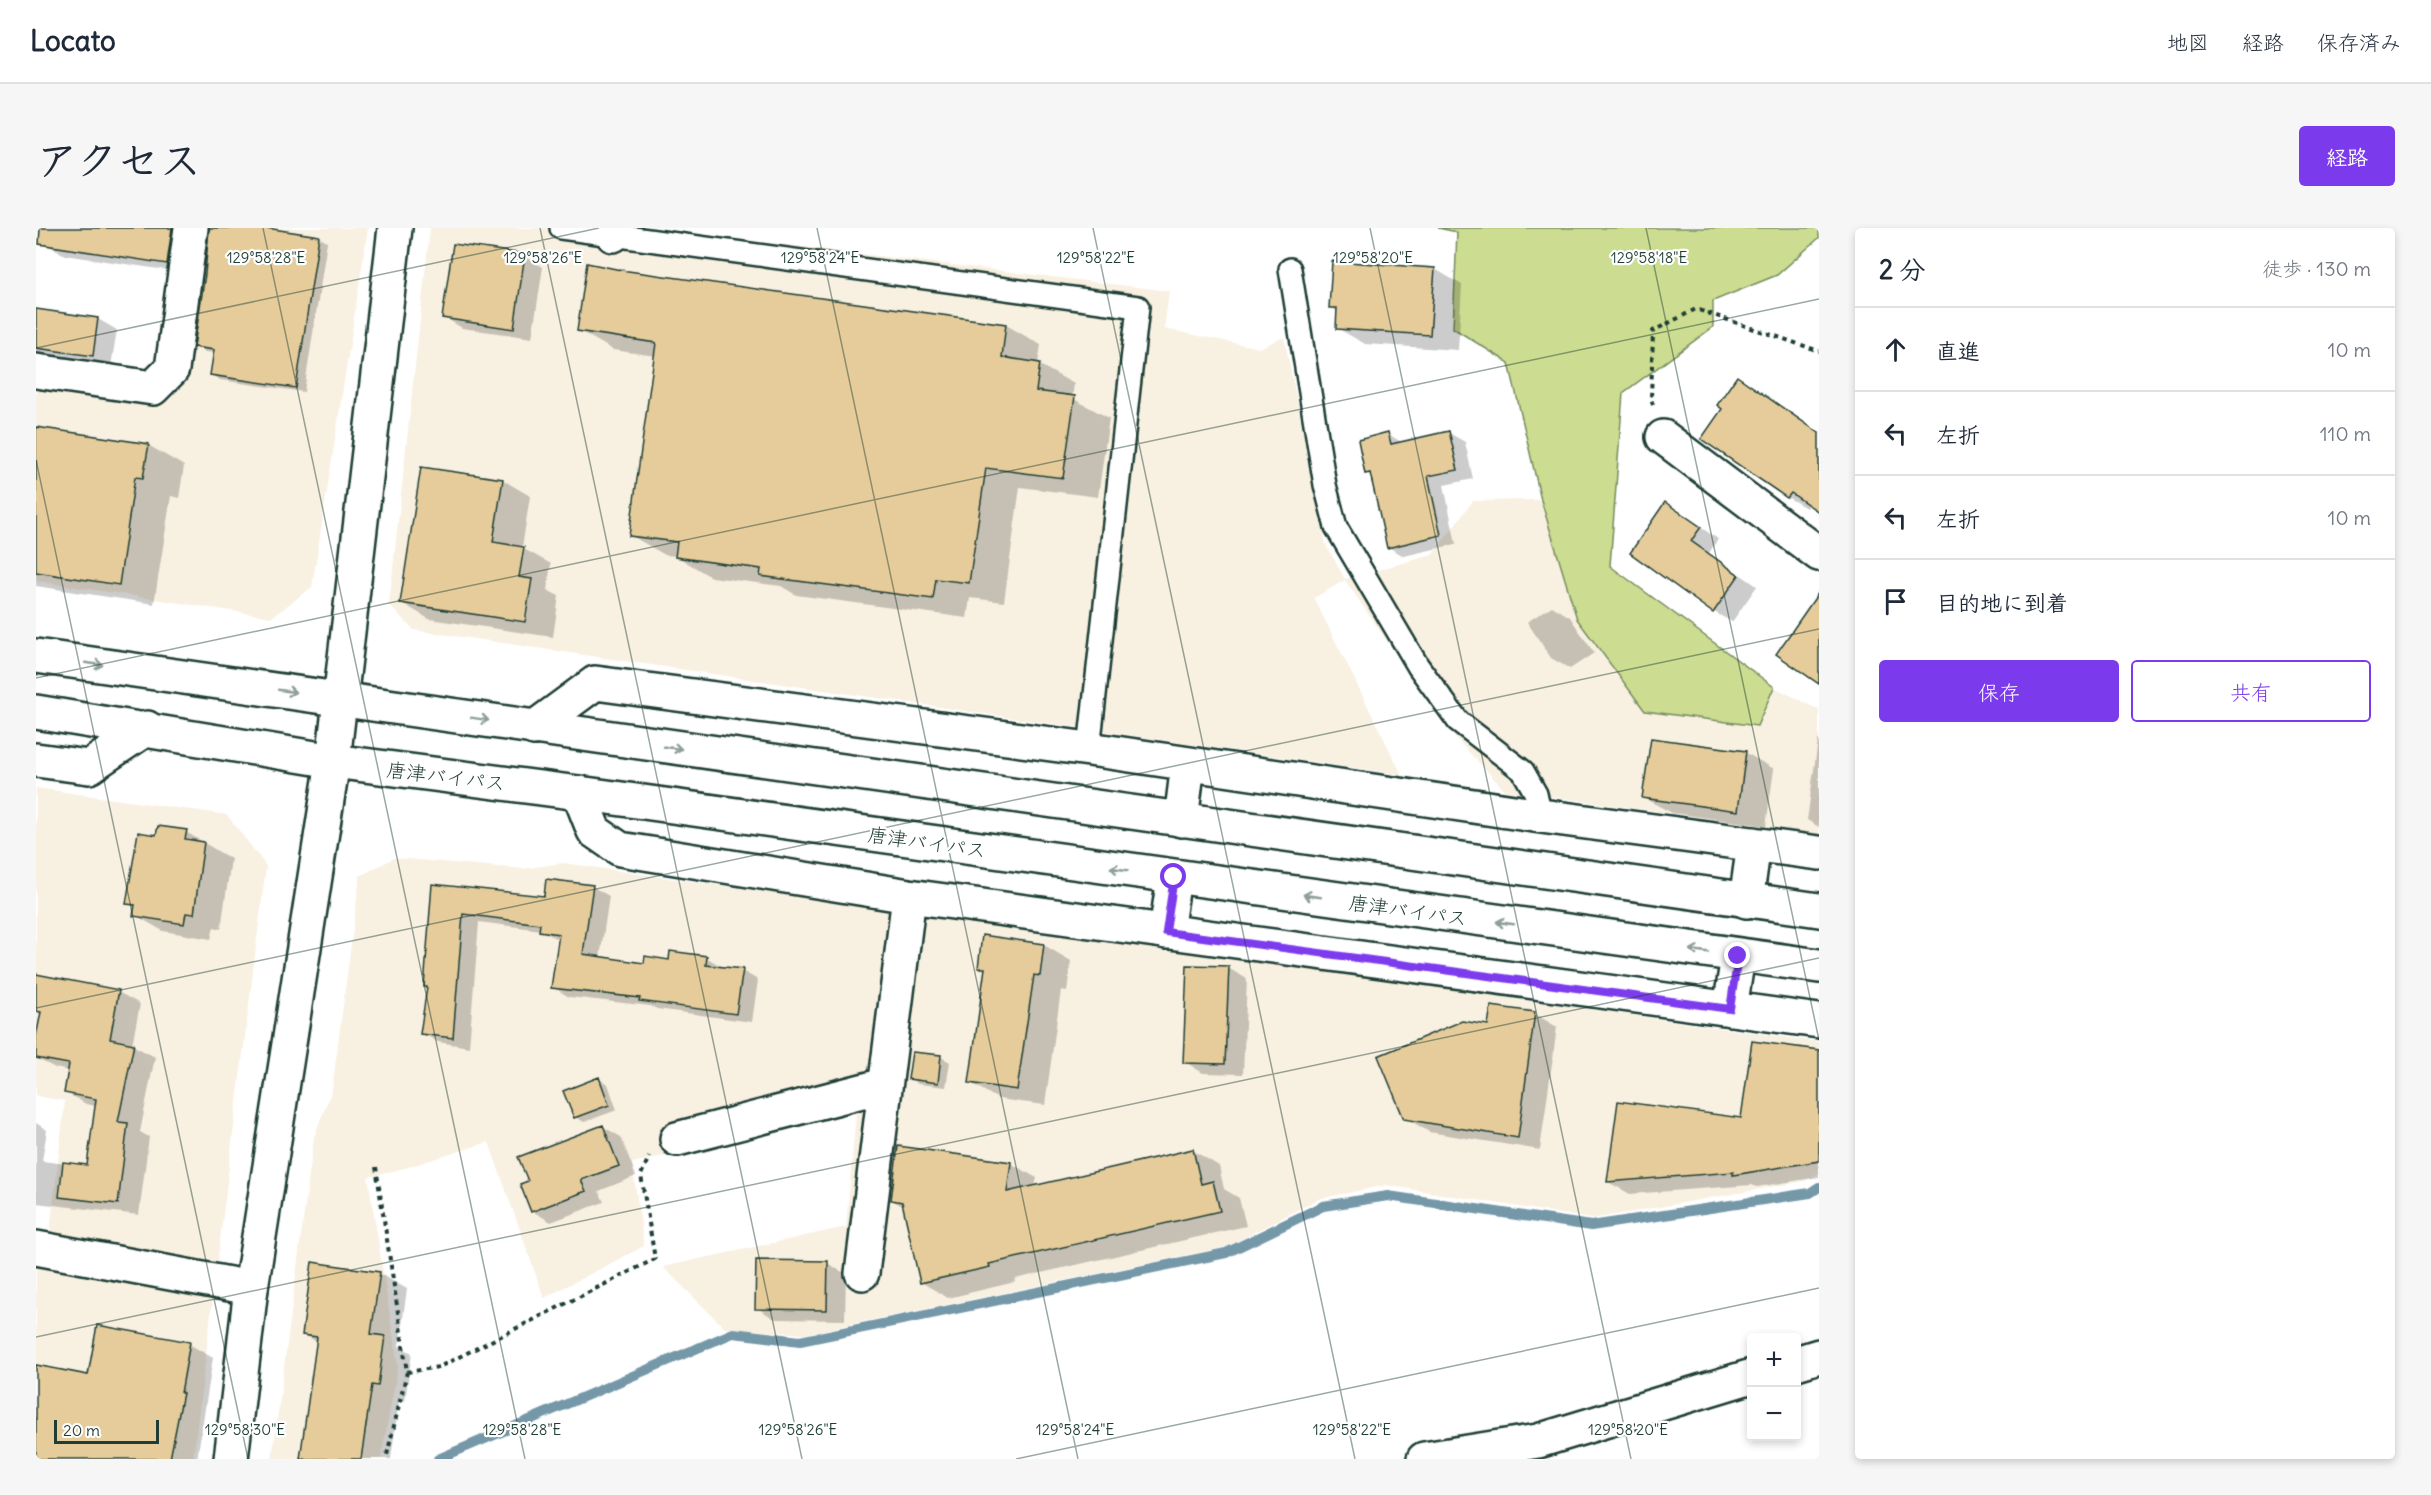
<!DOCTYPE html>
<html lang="ja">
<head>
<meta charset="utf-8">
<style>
	body { margin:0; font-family:Delius,"Klee One",sans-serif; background:#f6f6f7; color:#1f2937 }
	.controls { position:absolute; right:18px; bottom:18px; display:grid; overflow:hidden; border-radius:6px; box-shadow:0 3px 9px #0003 }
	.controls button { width:54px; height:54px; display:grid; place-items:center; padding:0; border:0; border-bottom:2px solid #e0e1e3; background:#fff; color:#1f2937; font:30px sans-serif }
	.scale { position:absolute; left:18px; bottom:15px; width:105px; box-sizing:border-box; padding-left:6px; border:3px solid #1f3d34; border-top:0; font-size:16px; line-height:21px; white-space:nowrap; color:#1f3d34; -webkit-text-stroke:4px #fff; paint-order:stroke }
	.stop { position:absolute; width:18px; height:18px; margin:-14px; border:4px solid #7c3aed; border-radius:50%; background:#fff }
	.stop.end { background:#7c3aed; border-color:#fff; box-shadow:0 2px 6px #0008 }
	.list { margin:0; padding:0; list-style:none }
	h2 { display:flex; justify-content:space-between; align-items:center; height:78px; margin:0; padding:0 24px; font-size:26px }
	h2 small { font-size:20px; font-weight:400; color:#747a83 }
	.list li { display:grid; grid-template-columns:39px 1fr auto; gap:18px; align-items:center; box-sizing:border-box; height:84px; padding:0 24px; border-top:2px solid #e0e1e3 }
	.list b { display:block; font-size:22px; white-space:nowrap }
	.list em { font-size:20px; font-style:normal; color:#747a83 }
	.actions { display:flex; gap:12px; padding:18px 24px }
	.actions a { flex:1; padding:14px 0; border:2px solid #7c3aed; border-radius:6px; text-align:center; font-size:21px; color:#7c3aed }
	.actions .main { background:#7c3aed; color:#fff }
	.icon { flex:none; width:33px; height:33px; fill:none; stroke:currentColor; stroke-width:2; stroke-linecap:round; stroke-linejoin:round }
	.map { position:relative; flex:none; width:1783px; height:1231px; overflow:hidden; border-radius:6px }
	header { display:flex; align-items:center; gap:36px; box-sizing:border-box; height:84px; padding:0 30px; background:#fff; border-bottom:2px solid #e0e1e3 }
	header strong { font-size:28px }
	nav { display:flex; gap:33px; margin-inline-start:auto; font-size:21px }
	.intro { display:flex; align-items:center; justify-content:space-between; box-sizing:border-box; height:144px; padding:0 36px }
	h1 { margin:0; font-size:42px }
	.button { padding:15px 27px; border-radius:6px; background:#7c3aed; color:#fff; font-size:21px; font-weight:700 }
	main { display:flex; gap:36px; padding:0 36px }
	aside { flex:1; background:#fff; border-radius:6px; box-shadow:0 3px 9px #0003 }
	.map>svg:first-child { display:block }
</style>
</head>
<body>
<header>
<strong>Locato</strong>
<nav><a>地図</a><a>経路</a><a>保存済み</a></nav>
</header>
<div class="intro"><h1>アクセス</h1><a class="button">経路</a></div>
<main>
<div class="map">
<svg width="1783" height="1231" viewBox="0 0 1783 1231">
	<rect width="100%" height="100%" fill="#fff"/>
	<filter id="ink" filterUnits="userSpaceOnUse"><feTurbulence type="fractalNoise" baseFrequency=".0167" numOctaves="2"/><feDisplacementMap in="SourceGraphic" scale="12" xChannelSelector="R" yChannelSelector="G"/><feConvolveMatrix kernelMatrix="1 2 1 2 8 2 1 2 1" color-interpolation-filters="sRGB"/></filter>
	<g filter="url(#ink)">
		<path fill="#f8f0e1" d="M143 0H332L276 359 236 389 0 353V155L112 171 127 135Z
			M394 0H609L1133 63 1128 101 1223 120 1248 109 1290 317 1309 351 1396 327 1437 273 1505 272 1541 391 1721 498 1738 459 1783 482V606L1469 562 1412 502 1309 352 1278 370 1366 547 378 402 353 377Z
			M0 560 191 587 230 638 157 1231H0V1037L10 1038 29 873 0 868Z
			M358 630 487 641 527 635 1783 814V945L1769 953 1556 991 1350 957 1282 971 1190 1019 768 1106 689 1100 627 1039 810 999 820 885 596 935 608 1018 508 1070 453 914 362 942 332 949 362 1138 345 1231H236L278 909 296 862 324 648Z"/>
		<path fill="#ccdc90" stroke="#768c62" stroke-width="1.5" d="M1402 0H1783V10L1741 47 1677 73V99L1587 165 1574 338 1738 459 1721 498 1609 483 1541 391 1505 272 1473 135 1417 100 1421 4Z"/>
		<path fill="#0003" d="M13 0H149L150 45 29 27 11 17Z
			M174 0H220L283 9 291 14 268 164 184 152 175 147 179 125 169 124 160 118 171 46Z
			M488 28 507 39 496 110 426 100 408 89Z
			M1399 41 1426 57 1422 122 1329 116 1301 100 1302 84 1294 79Z
			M585 43 970 97 1005 117 1002 136 1038 156 1036 170 1073 190 1062 269 984 259 968 374 934 370 931 390 760 367 745 358 675 349 640 328 629 327 594 307 620 128 577 122 542 102Z
			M0 82 62 91 81 102 75 138 0 127Z
			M1701 150 1783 204V282L1773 276 1770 280 1751 269 1688 180Z
			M0 200 112 217 148 238 143 270 135 268 118 376 0 358Z
			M1413 205 1429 214 1437 251 1408 257 1420 316 1368 328 1352 319 1336 248 1331 245 1352 206 1367 215Z
			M467 252 494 268 486 320 515 336 511 362 523 368 517 409 393 391 366 375Z
			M1630 276 1682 311 1673 325 1721 358 1696 394 1678 384Z
			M1516 378 1534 389 1558 425 1534 441 1515 430 1491 394Z
			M1616 511 1710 525 1738 541 1730 598 1636 585 1608 570Z
			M1782 512H1783V599L1771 592Z
			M150 604 195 631 185 701 178 699 175 711 127 703 99 687 100 680 92 675Z
			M397 658 509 669 557 659 573 668 564 730 610 737 671 730 687 739 706 743 722 752 716 794 621 781 615 778 533 769 517 759 523 712 505 702 443 694 433 819 402 814 386 805 393 759Z
			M1008 717 1035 733 1031 763 1025 762 1009 877 962 871 935 855 950 743 944 739Z
			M1192 740 1211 751 1207 846 1167 845 1149 834Z
			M0 762 82 764 104 776 96 817 119 829 104 904 113 909 103 987 0 975V895L11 902 6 933 53 939 60 878 50 876 29 864 33 843 19 840 0 830V817L6 787 0 784Z
			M1499 786 1521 799 1504 922 1393 904 1370 890 1454 799Z
			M877 825 905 829 914 834 910 859 882 856 873 850Z
			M1783 825V949L1721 959 1716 957 1594 966 1572 954 1706 891Z
			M563 851 572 856 581 882 548 894 539 889Z
			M566 898 585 909 600 948 563 963 568 974 515 994 496 983 494 954Z
			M1156 922 1183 938 1188 961 1203 970 1210 998 979 1051V1054L912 1070 885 1054 868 979 856 972 974 935 1001 950 999 958Z
			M791 1035 810 1046 809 1092 739 1091 721 1080Z
			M343 1045 371 1061 363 1118 376 1125 369 1173 363 1172 355 1231H265L281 1114 267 1106Z
			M153 1116 177 1130 161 1231H0V1138L53 1148Z"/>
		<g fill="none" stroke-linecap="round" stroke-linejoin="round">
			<path stroke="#7498a9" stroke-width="10" d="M402 1231 697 1105 764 1113 1190 1025 1287 978 1352 968 1555 998 1774 965 1783 959"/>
		</g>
		<path fill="#e6cc9b" stroke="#1f3d34" stroke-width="1.5" d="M4 0H136L131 36 3 16Z
			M173 0H230L283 8 260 160 174 147 178 122 158 119 169 46Z
			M417 16 489 26 478 101 406 90Z
			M1296 33 1399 40 1394 107 1300 101 1301 80H1293Z
			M551 35 585 42 970 96 966 129 1004 135 1000 163 1039 168 1027 250 950 240 933 355 900 351 897 371 724 348 725 341 639 329 641 314 593 308 620 115 541 103Z
			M0 81 62 90 57 128 0 120Z
			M1701 148 1783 205V284L1755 265 1751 270 1665 211 1686 181 1681 177Z
			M0 199 113 216 107 250 99 249 83 357 0 344Z
			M1413 203 1422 242 1392 248 1405 307 1351 320 1334 245 1329 246 1322 212 1352 204 1355 216Z
			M385 239 467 251 457 314 488 319 483 349 496 351 489 394 364 375Z
			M1629 274 1665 299 1655 313 1703 347 1677 385 1594 325Z
			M1783 364V456L1740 426Z
			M1615 510 1710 523 1702 583 1606 570Z
			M122 598 151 602 149 611 168 614 158 686 150 685 148 696 97 688 99 677 90 676 102 604 120 607Z
			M510 651 557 657 547 726 608 735 609 728 633 732 634 723 671 728 670 737 707 741 700 786 603 773 604 770 515 760 523 706 503 703 504 696 427 686 417 810 384 806 391 759H388L396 656 508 668Z
			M946 707 1008 716 1004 748 998 747 981 862 933 855 949 740H942Z
			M1151 737 1193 738 1189 836 1147 835Z
			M0 746 83 762 74 811 98 816 82 894 92 895 82 976 23 969 27 934 51 937 60 871 28 865 33 836 0 830V809L5 784 0 783Z
			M1455 778 1499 784 1482 910 1368 891 1342 828 1426 793 1452 797Z
			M1716 813 1783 822V933L1697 947V944L1571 954 1582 873 1705 890Z
			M876 824 905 827 902 855 872 851Z
			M563 849 573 877 538 890 527 863Z
			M567 897 583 938 545 952 550 963 495 984 484 956 492 953 482 929Z
			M862 918 975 934 971 964 1157 921 1165 956 1177 953 1184 983 953 1036 954 1039 884 1055 866 974 855 972Z
			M720 1032 792 1033 791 1082 719 1081Z
			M276 1034 344 1044 335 1106 349 1108 342 1158 336 1157 325 1231H264L281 1109 266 1107Z
			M61 1097 154 1114 145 1165H147L134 1231H0V1137L52 1147Z"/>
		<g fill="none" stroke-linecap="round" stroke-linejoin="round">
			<defs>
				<path id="lane" d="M525 0 1102 79 1053 521
					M1254 41 1289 257 1300 299 1382 438 1422 493 1487 543 1500 566 1505 588"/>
				<path id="street" d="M577 7V0
					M0 143 117 160 136 141 155 0
					M1627 209 1783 326
					M498 500 559 455 1053 521 1505 588 1783 625
					M0 532 53 539 111 500
					M543 565 558 603 584 621 873 668 1783 793
					M1145 592 1152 536
					M1710 673 1718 616
					M1130 704 1138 649
					M1694 781 1702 728
					M641 911 849 857
					M0 1020 215 1060
					M826 1045 873 668
					M1760 1135 1783 1128
					M1388 1231 1502 1213 1716 1148"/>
				<path id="secondary" d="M195 1231 215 1060 297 533 359 0"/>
				<path id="highway" d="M0 428 1783 682
					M0 484 297 533 543 565 1783 738"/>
			</defs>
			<use href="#lane" stroke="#1f3d34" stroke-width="26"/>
			<use href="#street" stroke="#1f3d34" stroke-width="38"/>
			<use href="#secondary" stroke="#1f3d34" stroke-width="38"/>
			<use href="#highway" stroke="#1f3d34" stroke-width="38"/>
			<path stroke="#1f3d34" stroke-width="4" stroke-dasharray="4.5 4.5" stroke-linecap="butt" d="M1617 177 1615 171 1617 103 1660 81 1783 123
				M340 939 371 1144 350 1231
				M371 1144 403 1139 619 1031 605 947 613 929"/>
			<use href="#lane" stroke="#fff" stroke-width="21"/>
			<use href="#street" stroke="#fff" stroke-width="33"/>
			<use href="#secondary" stroke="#fff" stroke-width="33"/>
			<use href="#highway" stroke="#fff" stroke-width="33"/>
		</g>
		<defs><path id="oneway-shaft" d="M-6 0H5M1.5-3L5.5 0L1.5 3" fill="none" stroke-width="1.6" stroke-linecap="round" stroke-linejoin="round" transform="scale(1.5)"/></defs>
		<g stroke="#8f9e9a">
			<use href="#oneway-shaft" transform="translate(58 436) rotate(8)"/>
			<use href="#oneway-shaft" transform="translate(251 463) rotate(8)"/>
			<use href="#oneway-shaft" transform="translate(444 491) rotate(9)"/>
			<use href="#oneway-shaft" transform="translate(637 520) rotate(8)"/>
			<use href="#oneway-shaft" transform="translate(1083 641) rotate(-172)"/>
			<use href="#oneway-shaft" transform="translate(1276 668) rotate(-172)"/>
			<use href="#oneway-shaft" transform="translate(1469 695) rotate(-172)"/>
			<use href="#oneway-shaft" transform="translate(1663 723) rotate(-172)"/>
		</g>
	</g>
	<g fill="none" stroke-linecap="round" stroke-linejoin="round" filter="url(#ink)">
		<path stroke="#7c3aed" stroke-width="8" d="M1138 649 1130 704 1694 781 1702 728"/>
	</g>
	<path fill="none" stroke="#1f3d34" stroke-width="1.5" stroke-opacity="0.45" d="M227 0 489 1231M504 0 766 1231M781 0 1042 1231M1057 0 1319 1231M1334 0 1595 1231M1610 0 1783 812M0 120 563 0M0 232 212 1231M0 450 1783 71M0 780 1783 401M0 1109 1783 730M980 1231 1783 1060"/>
	<g text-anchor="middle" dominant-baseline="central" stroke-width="4.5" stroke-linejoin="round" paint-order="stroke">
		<g font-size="20" fill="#1f3d34" stroke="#fff">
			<text transform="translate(410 548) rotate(7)">唐津バイパス</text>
			<text transform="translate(891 614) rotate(8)">唐津バイパス</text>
			<text transform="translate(1372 682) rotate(8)">唐津バイパス</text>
		</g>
	</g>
	<g font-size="15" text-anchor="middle" fill="#1f3d34" stroke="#fff" stroke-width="4.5" stroke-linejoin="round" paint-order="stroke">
		<text x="230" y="35">129°58'28"E</text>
		<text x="507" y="35">129°58'26"E</text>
		<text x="784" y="35">129°58'24"E</text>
		<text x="1060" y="35">129°58'22"E</text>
		<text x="1337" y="35">129°58'20"E</text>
		<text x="1613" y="35">129°58'18"E</text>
		<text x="209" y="1207">129°58'30"E</text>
		<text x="486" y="1207">129°58'28"E</text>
		<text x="762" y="1207">129°58'26"E</text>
		<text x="1039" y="1207">129°58'24"E</text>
		<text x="1316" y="1207">129°58'22"E</text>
		<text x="1592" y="1207">129°58'20"E</text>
	</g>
</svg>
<div class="controls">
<button>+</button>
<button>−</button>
</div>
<div class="scale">20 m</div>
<div class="stop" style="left:1138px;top:649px"></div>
<div class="stop end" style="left:1702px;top:728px"></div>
</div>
<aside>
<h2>2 分<small>徒歩 · 130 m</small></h2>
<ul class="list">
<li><svg class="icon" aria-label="ahead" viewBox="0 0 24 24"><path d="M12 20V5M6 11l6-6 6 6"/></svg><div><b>直進</b></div><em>10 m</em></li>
<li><svg class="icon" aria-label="left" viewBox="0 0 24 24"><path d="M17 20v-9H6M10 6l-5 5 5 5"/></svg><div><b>左折</b></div><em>110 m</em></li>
<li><svg class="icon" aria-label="left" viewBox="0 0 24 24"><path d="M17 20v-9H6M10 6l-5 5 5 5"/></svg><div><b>左折</b></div><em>10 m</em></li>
<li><svg class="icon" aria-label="arrive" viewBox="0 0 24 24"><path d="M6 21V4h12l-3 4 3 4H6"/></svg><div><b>目的地に到着</b></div></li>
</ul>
<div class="actions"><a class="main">保存</a><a>共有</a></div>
</aside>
</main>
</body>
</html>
